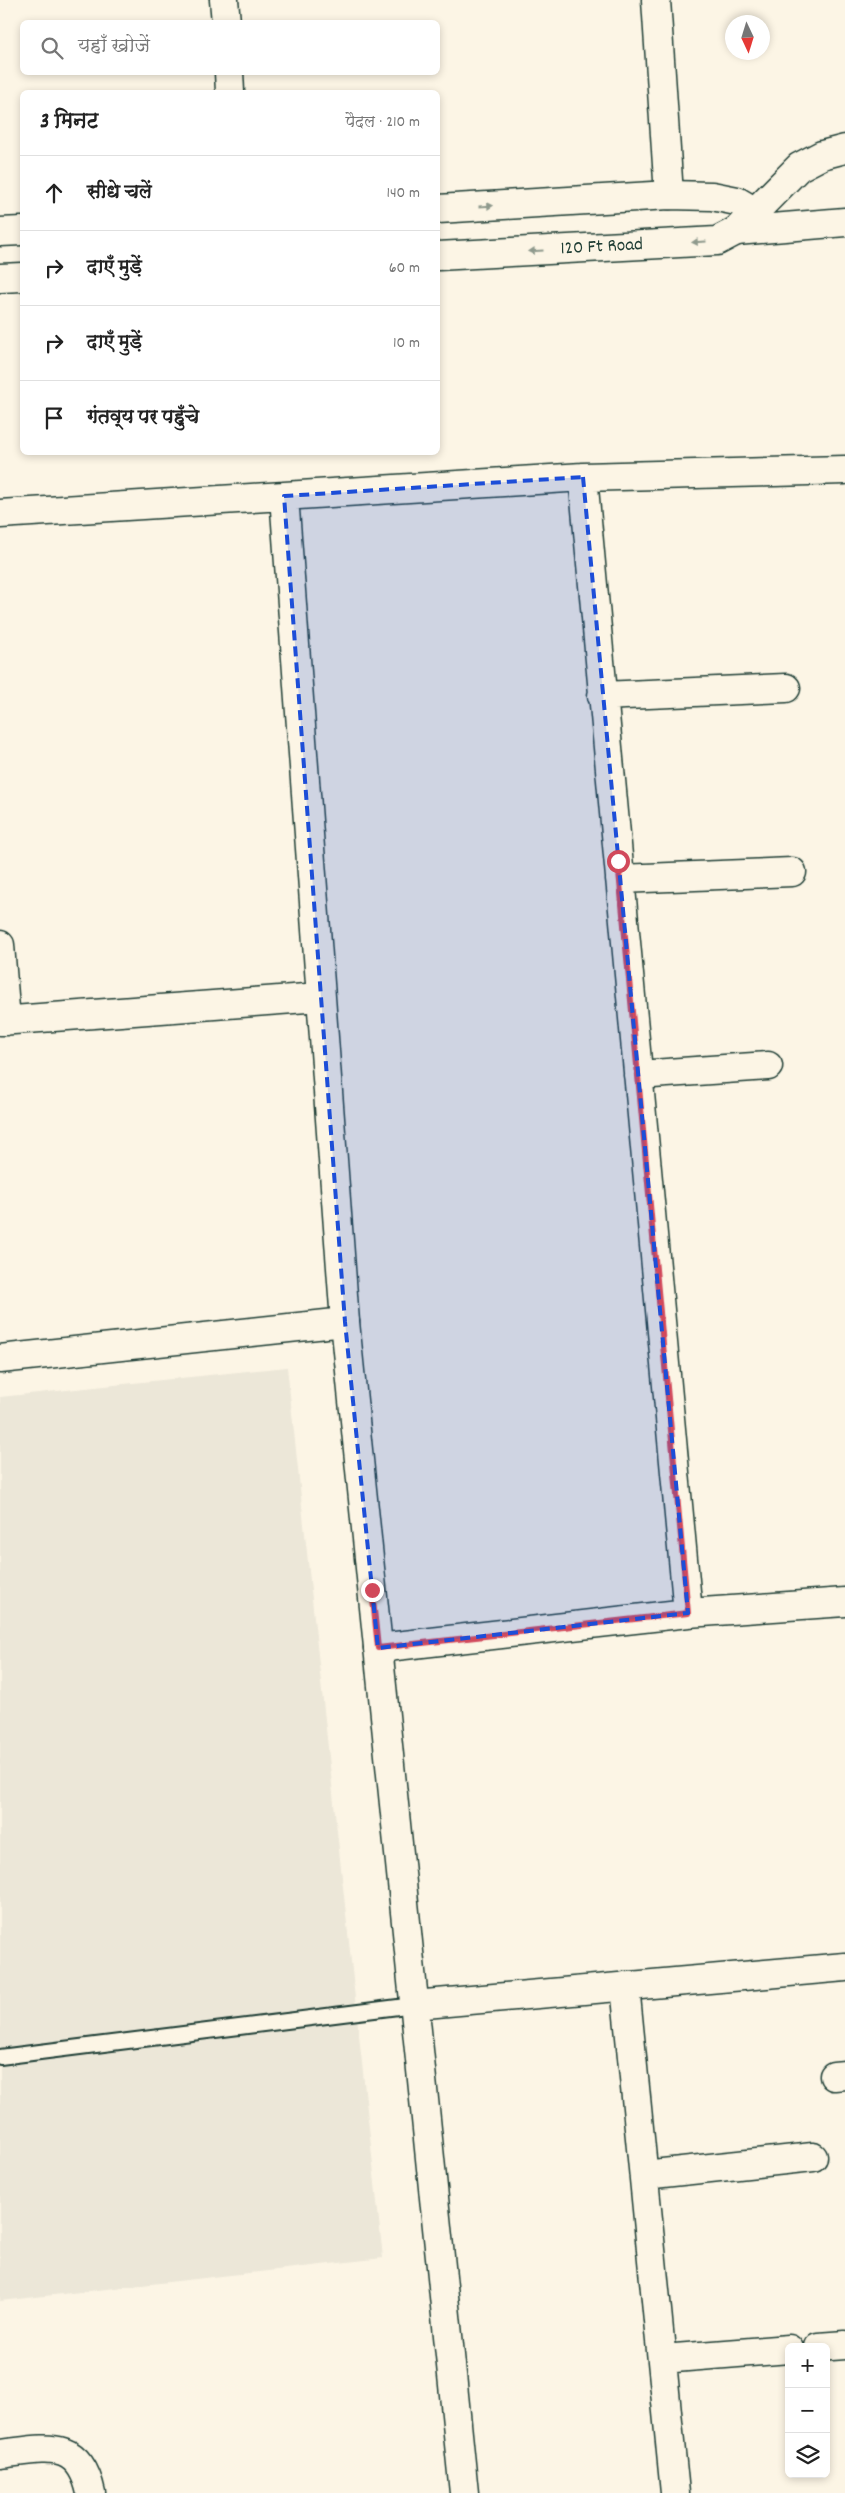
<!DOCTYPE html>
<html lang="hi">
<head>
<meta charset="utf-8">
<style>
	body { margin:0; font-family:Dekko,"Playpen Sans Deva",sans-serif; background:#f6f6f6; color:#222 }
	.controls { position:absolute; right:15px; bottom:15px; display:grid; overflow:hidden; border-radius:8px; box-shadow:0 2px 8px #0003 }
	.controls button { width:45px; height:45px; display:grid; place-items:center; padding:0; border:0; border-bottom:1px solid #e0e0e0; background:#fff; color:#222; font:25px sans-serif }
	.compass { position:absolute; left:725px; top:15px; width:45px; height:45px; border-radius:50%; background:#fff; box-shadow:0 2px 8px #0003; rotate:176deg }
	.stop { position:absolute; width:15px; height:15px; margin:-11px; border:4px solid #d1495b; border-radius:50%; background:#fff }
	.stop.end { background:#d1495b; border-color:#fff; box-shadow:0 1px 5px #0008 }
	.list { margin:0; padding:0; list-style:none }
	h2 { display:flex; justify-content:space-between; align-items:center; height:65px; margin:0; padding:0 20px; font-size:21px }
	h2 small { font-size:16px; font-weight:400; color:#767676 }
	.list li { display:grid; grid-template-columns:32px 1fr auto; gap:15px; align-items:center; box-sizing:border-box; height:75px; padding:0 20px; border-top:1px solid #e0e0e0 }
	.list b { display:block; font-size:19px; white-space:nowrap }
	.list em { font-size:16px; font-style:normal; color:#767676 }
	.icon { flex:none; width:28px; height:28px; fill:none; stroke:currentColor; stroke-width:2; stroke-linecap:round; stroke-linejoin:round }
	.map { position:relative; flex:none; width:845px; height:2493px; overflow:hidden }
	.search { position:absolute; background:#fff; box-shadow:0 2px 8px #0003; left:20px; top:20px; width:420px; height:55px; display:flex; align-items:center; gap:12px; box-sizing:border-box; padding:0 18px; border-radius:8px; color:#767676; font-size:19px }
	.panel { position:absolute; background:#fff; box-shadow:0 2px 8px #0003; left:20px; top:90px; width:420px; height:365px; border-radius:8px }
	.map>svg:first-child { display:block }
</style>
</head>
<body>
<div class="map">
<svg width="845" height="2493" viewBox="0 0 845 2493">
	<rect width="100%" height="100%" fill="#fcf5e5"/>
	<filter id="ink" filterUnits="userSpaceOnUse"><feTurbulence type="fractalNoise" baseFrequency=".02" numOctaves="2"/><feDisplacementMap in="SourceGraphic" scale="10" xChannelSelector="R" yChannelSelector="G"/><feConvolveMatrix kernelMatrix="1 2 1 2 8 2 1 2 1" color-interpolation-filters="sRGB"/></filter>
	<g filter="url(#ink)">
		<path fill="#ece7d8" d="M287 1367 383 2258 0 2301V1397Z"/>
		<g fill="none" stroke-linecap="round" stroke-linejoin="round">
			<defs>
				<path id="service" d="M0 2057 414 2005"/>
				<path id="minor" d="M224 0 226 22
					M656 0 669 195
					M229 72 230 92
					M736 231 845 222
					M583 477 688 1613
					M284 496 345 1322
					M0 514 583 477 845 470
					M602 696 786 688
					M620 879 792 872
					M0 945 6 1021
					M0 1021 320 997
					M638 1075 768 1066
					M378 1648 688 1613 845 1602
					M625 1986 675 2493
					M414 2005 845 1967
					M834 2076 845 2075
					M644 2175 813 2157
					M818 2347 845 2345
					M662 2359 789 2349
					M0 2454C45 2449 79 2437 91 2493"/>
				<g id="tertiary">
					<path d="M438 209 669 195 712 196 737 201 754 211"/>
					<path d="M0 232 22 231"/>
					<path id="s1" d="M438 256 717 241 736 231 799 167 822 155 845 149"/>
					<path d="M0 278 22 277"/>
					<path d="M0 1359 345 1322 464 2493"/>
				</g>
			</defs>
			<use href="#service" stroke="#1f3d34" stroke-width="18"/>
			<use href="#minor" stroke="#1f3d34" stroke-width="31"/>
			<use href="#tertiary" stroke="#1f3d34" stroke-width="31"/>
			<use href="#service" stroke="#fcf5e5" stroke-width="14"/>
			<use href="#minor" stroke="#fcf5e5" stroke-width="28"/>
			<use href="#tertiary" stroke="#fcf5e5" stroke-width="28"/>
		</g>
		<defs><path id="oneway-solid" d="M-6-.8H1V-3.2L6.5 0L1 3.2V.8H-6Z" transform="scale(1.25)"/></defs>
		<g fill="#8e998c">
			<use href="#oneway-solid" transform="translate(486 206) rotate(-3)"/>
			<use href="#oneway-solid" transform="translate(699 242) rotate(177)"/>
			<use href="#oneway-solid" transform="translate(536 251) rotate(177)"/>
		</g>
	</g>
	<g fill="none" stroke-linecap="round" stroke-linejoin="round" filter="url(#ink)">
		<path stroke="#d1495b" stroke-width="6" d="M372 1590 378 1648 688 1613 618 861"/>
	</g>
	<path fill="#1d4ed8" fill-opacity="0.2" stroke="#1d4ed8" stroke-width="4" stroke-dasharray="10 6" stroke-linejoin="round" d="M583 477 688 1613 378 1648 345 1322 284 496Z"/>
	<g text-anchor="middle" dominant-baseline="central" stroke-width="4.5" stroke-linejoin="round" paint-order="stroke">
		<g font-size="19" fill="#1f3d34" stroke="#fcf5e5">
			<text stroke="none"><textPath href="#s1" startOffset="164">120 Ft Road</textPath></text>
		</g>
	</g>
</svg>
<div class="controls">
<button>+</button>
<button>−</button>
<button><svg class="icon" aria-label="layers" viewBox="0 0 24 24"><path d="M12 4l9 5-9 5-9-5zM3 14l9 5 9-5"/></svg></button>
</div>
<svg class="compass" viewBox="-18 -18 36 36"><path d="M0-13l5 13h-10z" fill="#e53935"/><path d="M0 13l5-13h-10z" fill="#767676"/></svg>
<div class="stop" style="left:618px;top:861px"></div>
<div class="stop end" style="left:372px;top:1590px"></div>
<div class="search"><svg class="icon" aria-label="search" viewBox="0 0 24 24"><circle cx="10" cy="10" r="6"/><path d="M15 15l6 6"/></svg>यहाँ खोजें</div>
<section class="panel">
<h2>3 मिनट<small>पैदल · 210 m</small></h2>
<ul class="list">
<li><svg class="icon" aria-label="ahead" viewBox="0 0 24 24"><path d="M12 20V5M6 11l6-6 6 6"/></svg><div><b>सीधे चलें</b></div><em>140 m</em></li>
<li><svg class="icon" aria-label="right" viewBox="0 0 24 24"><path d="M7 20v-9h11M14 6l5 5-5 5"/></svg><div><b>दाएँ मुड़ें</b></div><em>60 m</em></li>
<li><svg class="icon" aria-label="right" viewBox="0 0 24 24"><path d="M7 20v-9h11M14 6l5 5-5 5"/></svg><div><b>दाएँ मुड़ें</b></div><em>10 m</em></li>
<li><svg class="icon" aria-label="arrive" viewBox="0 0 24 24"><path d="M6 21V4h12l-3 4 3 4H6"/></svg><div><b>गंतव्य पर पहुँचे</b></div></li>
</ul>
</section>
</div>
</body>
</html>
